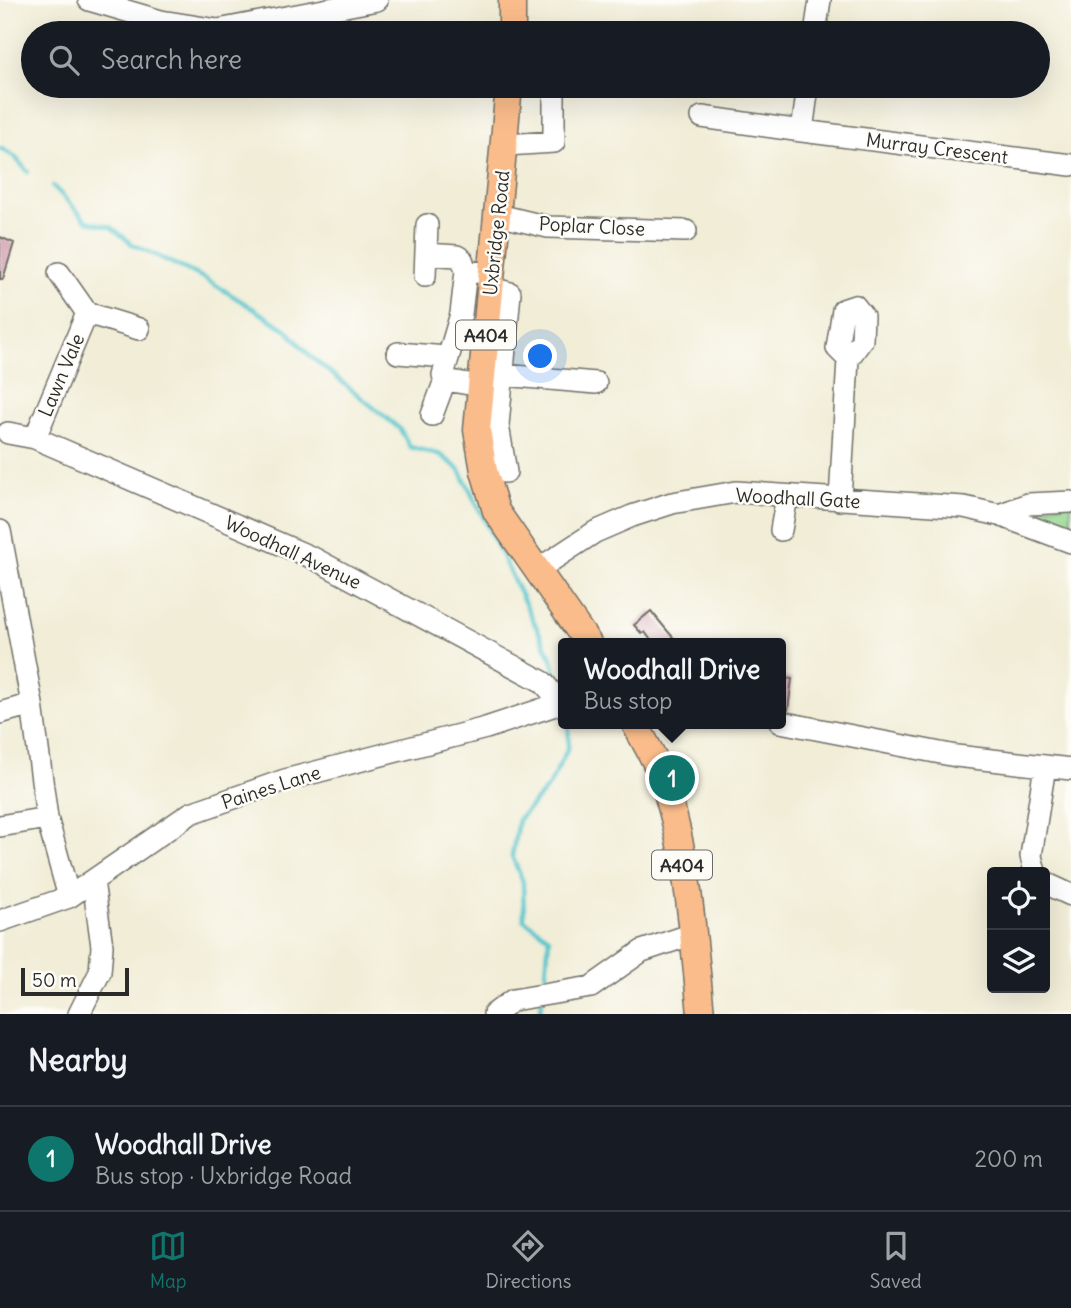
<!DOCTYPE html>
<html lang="en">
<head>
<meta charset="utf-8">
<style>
	body { margin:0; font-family:Delius,sans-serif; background:#242831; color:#f1f3f6 }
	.controls { position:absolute; right:21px; bottom:21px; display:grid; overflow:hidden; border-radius:7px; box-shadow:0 7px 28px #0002 }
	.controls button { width:63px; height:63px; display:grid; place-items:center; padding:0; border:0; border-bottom:2px solid #363941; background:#171b24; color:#f1f3f6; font:35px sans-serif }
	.scale { position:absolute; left:21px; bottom:18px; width:108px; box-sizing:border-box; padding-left:7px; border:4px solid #2b2b2b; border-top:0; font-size:19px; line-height:24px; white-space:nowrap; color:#2b2b2b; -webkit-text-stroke:5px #fdfcf7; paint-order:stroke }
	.you { position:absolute; left:541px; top:357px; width:24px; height:24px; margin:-18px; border:5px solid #fff; border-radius:50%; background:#1a73e8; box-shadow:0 0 0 10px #1a73e833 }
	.badge { display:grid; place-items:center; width:46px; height:46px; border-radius:50%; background:#0f766e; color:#fff; font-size:23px; font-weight:700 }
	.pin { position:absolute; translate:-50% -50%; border:4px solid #fff; box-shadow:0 2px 7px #0006 }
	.popup { position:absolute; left:558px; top:638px; width:228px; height:91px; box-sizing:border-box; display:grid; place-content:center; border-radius:7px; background:#171b24; filter:drop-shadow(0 2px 5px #0005); font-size:23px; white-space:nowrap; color:#9ea1a6 }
	.popup b { font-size:26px; color:#f1f3f6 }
	.popup::after { content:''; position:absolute; left:50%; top:100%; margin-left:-14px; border:14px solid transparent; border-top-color:#171b24 }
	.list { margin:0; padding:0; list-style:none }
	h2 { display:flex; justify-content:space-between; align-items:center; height:91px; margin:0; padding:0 28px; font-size:30px }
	h2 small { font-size:23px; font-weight:400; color:#9ea1a6 }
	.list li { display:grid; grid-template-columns:46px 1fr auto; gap:21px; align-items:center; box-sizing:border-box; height:105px; padding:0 28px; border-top:2px solid #363941 }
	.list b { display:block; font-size:26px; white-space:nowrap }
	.list p { margin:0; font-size:23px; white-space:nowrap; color:#9ea1a6 }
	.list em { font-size:23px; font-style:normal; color:#9ea1a6 }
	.icon { flex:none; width:38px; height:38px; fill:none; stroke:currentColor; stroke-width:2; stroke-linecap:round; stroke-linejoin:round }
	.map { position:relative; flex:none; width:1071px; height:1014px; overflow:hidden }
	.search { position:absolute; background:#171b24; box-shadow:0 7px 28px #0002; left:21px; right:21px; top:21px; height:77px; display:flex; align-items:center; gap:18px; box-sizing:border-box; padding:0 24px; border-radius:38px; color:#9ea1a6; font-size:26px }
	.sheet { height:196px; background:#171b24 }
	nav { display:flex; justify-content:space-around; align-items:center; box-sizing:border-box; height:98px; border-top:2px solid #363941; background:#171b24; font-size:19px; color:#9ea1a6 }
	nav a { display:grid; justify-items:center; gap:4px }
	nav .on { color:#0f766e }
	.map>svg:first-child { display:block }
</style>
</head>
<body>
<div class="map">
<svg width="1071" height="1014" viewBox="0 0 1071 1014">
	<rect width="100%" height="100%" fill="#fdfcf7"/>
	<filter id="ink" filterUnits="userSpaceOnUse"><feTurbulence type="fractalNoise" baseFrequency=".0143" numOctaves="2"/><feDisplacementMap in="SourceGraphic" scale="14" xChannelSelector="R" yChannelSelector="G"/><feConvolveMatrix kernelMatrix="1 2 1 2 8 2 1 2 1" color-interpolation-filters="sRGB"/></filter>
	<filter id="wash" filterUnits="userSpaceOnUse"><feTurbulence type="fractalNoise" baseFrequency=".00686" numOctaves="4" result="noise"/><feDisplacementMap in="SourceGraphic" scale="28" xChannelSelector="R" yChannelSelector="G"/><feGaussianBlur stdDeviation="1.57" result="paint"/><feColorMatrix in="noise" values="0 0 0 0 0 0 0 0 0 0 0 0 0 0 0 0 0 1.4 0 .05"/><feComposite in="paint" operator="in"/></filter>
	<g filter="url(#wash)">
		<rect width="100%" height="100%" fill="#f1edd7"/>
		<path fill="#93d58d" stroke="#5f805c" stroke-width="2" d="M1071 502V542L999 515Z"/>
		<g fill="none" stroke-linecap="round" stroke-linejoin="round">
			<path stroke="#58c6cd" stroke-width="4.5" d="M0 148 14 156 28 172
				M53 186 87 221 111 227 132 244 206 279 287 330 310 356 400 429 410 447 441 455 460 470 552 659 556 675
				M545 987 549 937 524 920 523 882 512 856 518 820 549 786 568 748 569 724
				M539 1014 542 1001"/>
		</g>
		<g id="blocks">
			<path fill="#cf97ab" d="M0 237 14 243 3 279H0Z
				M651 611 665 628 678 643H653L645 632 642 634 634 625Z
				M780 677 792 679 788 710 780 709Z"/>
		</g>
	</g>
	<g filter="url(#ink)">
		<use href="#blocks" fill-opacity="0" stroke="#706f67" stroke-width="2"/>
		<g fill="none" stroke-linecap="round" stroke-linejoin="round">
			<defs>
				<path id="minor" d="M89 0 161 21 218 30 377 0
					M815 33 820 0
					M808 86 802 131 1071 165
					M702 117 802 131
					M506 145 554 142V86
					M498 215 548 227 686 231
					M426 254 457 256 462 259 466 271
					M59 273 87 313
					M425 276 427 225
					M398 353 446 357
					M503 375 596 383
					M481 386 445 380 443 375 461 314 466 271 492 273
					M432 415 445 380
					M8 433 35 438 315 559 543 682 561 703
					M35 438 87 313 139 329
					M484 471 506 472 498 425 510 293 490 288
					M840 500 848 359 837 348 843 310 855 306 863 316 862 340 848 359
					M999 515 1028 504 1071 502
					M781 530 787 496
					M0 531 32 704 47 818 69 897
					M537 570 595 532 632 516 672 503 736 492 964 507 999 515 1071 542
					M0 713 32 704
					M780 722 956 756 1071 769
					M0 826 47 818
					M1035 872 1031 856 1045 766
					M1045 883 1071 895
					M0 921 69 897 191 813 285 780 486 728 564 702
					M79 1014 100 972 102 946 93 881
					M494 1014 513 1000 591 987 642 951 693 934"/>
				<path id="major" d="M512 0V33
					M509 86 477 430 484 471 496 511 588 643
					M635 724C643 739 653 755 660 772 688 848 693 934 701 1014"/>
			</defs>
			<use href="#minor" stroke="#706f67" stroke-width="24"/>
			<use href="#major" stroke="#706f67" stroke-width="29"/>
			<use href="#minor" stroke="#fff" stroke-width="21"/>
			<use href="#major" stroke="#fabc8b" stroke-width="26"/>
		</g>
	</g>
	<g text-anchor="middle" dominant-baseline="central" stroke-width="5" stroke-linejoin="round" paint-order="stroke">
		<g fill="#fdfcf7" stroke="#6a6a68" stroke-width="2">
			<rect x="456" y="320.5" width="60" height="29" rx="5"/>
			<rect x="652" y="850.5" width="60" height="29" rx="5"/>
		</g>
		<g font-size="18" font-weight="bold" fill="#2b2b2b">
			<text x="486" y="335">A404</text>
			<text x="682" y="865">A404</text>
		</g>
		<g font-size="19" fill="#2b2b2b" stroke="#fdfcf7">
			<text transform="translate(937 148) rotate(7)">Murray Crescent</text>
			<text transform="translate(592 226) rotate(3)">Poplar Close</text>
			<text transform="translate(496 233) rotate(-84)">Uxbridge Road</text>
			<text transform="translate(61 375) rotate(-67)">Lawn Vale</text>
			<text transform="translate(798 498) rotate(3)">Woodhall Gate</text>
			<text transform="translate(293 552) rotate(25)">Woodhall Avenue</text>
			<text transform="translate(271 787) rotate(-18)">Paines Lane</text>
		</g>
	</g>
</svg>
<div class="controls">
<button><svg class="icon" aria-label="locate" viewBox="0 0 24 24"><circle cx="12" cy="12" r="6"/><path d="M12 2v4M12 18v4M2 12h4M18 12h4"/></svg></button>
<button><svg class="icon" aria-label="layers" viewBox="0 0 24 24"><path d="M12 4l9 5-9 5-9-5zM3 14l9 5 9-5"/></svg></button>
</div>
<div class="scale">50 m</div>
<div class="you"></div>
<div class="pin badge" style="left:672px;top:778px">1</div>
<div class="popup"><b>Woodhall Drive</b>Bus stop</div>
<div class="search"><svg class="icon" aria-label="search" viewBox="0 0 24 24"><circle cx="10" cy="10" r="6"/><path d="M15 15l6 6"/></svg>Search here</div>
</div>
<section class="sheet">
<h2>Nearby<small></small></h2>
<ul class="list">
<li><span class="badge">1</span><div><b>Woodhall Drive</b><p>Bus stop · Uxbridge Road</p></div><em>200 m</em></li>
</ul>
</section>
<nav>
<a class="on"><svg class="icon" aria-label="map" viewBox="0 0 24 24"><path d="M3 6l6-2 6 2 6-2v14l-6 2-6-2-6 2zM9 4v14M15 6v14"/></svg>Map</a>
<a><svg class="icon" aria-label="directions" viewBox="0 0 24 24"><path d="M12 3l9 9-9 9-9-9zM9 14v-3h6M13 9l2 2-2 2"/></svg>Directions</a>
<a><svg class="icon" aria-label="saved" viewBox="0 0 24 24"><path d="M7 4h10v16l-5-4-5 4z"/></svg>Saved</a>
</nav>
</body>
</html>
